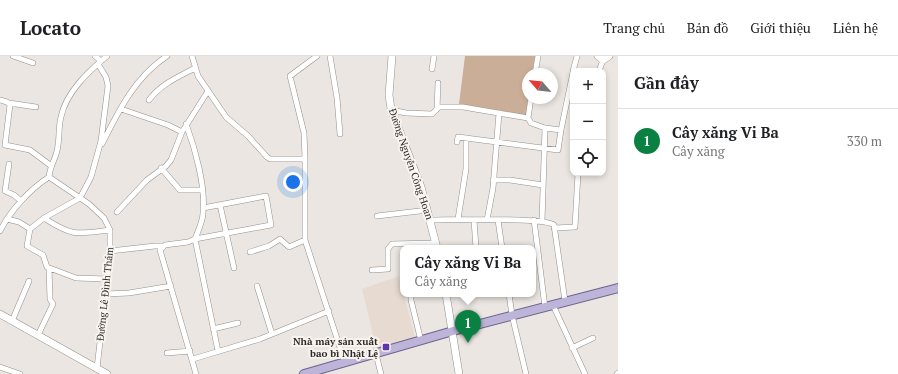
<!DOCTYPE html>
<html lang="vi">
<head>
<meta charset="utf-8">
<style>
	body { margin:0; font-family:"PT Serif",serif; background:#f6f6f6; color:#202124 }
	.controls { position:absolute; right:12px; top:12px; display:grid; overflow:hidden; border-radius:8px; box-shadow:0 2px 6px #0003 }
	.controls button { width:36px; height:36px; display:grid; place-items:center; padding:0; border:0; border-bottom:1px solid #e0e0e0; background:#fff; color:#202124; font:20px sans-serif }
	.compass { position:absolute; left:522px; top:12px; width:36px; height:36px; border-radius:50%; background:#fff; box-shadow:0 2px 6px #0003; rotate:298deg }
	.you { position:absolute; left:293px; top:126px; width:14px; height:14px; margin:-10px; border:3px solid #fff; border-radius:50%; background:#1a73e8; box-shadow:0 0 0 6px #1a73e833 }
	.badge { display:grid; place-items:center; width:26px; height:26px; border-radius:50%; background:#0b8043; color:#fff; font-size:13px; font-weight:700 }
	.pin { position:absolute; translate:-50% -33px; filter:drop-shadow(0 1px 2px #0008) }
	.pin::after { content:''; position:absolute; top:21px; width:14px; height:12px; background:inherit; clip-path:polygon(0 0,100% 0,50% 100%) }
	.popup { position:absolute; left:400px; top:189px; width:136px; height:52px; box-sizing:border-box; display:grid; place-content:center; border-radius:8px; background:#fff; filter:drop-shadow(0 1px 3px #0005); font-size:13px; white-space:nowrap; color:#757577 }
	.popup b { font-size:15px; color:#202124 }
	.popup::after { content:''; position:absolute; left:50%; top:100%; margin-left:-8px; border:8px solid transparent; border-top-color:#fff }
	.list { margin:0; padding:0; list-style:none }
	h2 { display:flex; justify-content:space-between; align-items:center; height:52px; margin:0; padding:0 16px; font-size:17px }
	h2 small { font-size:13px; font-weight:400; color:#757577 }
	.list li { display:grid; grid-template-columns:26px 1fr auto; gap:12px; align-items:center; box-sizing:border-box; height:64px; padding:0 16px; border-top:1px solid #e0e0e0 }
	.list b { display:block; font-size:15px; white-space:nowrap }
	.list p { margin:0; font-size:13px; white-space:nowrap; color:#757577 }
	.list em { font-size:13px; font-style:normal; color:#757577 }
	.icon { flex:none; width:22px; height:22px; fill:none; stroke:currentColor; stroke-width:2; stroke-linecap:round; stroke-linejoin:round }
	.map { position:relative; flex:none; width:618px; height:318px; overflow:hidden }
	header { display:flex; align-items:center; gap:24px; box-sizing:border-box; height:56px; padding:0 20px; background:#fff; border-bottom:1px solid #e0e0e0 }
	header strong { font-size:19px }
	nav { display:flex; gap:22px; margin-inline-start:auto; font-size:14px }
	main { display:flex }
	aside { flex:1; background:#fff }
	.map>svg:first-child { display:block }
</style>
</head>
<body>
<header>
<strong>Locato</strong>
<nav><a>Trang chủ</a><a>Bản đồ</a><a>Giới thiệu</a><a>Liên hệ</a></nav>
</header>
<main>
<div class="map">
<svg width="618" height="318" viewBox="0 0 618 318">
	<rect width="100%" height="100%" fill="#ebe6e1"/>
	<path fill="#e7dbd1" d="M399 220 416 285 377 295 362 233Z"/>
	<path fill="#caae98" d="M465 0H535L532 18H528V42L526 59 459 48Z"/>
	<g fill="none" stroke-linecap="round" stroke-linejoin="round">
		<defs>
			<path id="street" d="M13 0 33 7
				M95 0 101 5
				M192 0 198 20 226 61 248 80 267 101 270 103H305V184L345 307
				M330 0 337 42 340 78
				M432 13 434 0
				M573 15 577 0
				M599 15 603 4
				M535 18 538 0
				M531 42 528 62 531 67 545 72 561 74 573 16
				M0 44 7 46 10 49 5 89 30 94 50 109
				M149 44C161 28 178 21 195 12
				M9 47 36 51
				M121 53 168 69 182 76
				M437 53 438 27
				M392 54 406 57 432 58 439 51H463L528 62
				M186 68C195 92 206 131 203 157 203 165 198 175 195 183L188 186 165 189 160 194 196 318
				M457 86 458 81 558 94 561 74
				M102 88C119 54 135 21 167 0
				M305 103 304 77 290 20 317 0
				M9 108 5 135 14 139 21 145
				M161 112 180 134H202
				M49 121 89 148 104 162 110 174V199L97 312
				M49 121C50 110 55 104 57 95 60 83 58 72 61 61 66 36 89 15 107 0
				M493 124H510L543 129
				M220 149 234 212
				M203 152 266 140 271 169 195 183 218 295
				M117 156 147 124 166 110 171 104 182 76 208 35
				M377 160 428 154
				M44 162C73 181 77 178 110 174
				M7 163 19 166 30 173 44 162 80 142 91 121 101 85 108 30 106 21 98 8
				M458 163 466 113V82
				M431 164C449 164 545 161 554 169L565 245
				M474 164 476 192
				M487 164 493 132 499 57
				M498 164 502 192
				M534 164 545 251
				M542 165 545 72
				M554 172 575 171 578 117
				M30 173 27 190 43 199 47 211 76 222 107 223
				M0 175C10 155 30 133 49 121
				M110 195 155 190H162
				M250 196 269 190 280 183 289 191 305 184
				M372 214 388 213V193L392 188 436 187
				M257 230 272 278
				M105 238 129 237 171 230
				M411 238V244L421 285
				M509 238 512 259 526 318
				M553 249 585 318
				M12 265 29 225
				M213 273 238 267
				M38 279 53 248 50 243 49 212
				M572 292 593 282
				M167 297 190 295
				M376 298 381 318
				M193 303 260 283 329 255
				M0 311 20 318
				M617 318 618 317"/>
			<path id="secondary" d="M392 0 389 39 391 53 421 131 437 192
				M598 0 603 4 609 0
				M446 238 459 318
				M0 258 107 318"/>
			<path id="primary" d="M304 318 453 275 618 232"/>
		</defs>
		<use href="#street" stroke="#95908c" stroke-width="6"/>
		<use href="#secondary" stroke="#95908c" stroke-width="8"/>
		<use href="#primary" stroke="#6e648b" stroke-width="10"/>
		<use href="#street" stroke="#fff" stroke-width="5"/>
		<use href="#secondary" stroke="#fff" stroke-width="7"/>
		<use href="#primary" stroke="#bdb4d9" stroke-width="8"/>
	</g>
	<rect fill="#6034ac" stroke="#f9f3ee" stroke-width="1.5" x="382" y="287" width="8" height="8" rx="2"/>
	<g text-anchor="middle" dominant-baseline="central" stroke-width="4" stroke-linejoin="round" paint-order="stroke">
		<g font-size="10" fill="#2d2b2a" stroke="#f9f3ee">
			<text transform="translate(411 108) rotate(71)">Đường Nguyễn Công Hoan</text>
			<text transform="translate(105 238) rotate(-84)">Đường Lê Đình Thám</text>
		</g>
		<g font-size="10" font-weight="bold" fill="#2d2b2a" stroke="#f9f3ee" text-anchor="end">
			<text x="378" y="285">Nhà máy sản xuất<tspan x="378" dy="12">bao bì Nhật Lệ</tspan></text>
		</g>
	</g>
</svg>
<div class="controls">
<button>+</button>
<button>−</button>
<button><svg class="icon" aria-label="locate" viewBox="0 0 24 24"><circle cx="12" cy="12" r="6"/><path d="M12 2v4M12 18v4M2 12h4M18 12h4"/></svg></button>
</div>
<svg class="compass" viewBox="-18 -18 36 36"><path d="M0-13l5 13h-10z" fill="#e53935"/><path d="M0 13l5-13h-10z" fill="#757577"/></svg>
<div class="you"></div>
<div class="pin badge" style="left:468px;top:287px">1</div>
<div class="popup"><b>Cây xăng Vi Ba</b>Cây xăng</div>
</div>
<aside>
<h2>Gần đây<small></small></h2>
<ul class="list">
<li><span class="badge">1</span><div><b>Cây xăng Vi Ba</b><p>Cây xăng</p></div><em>330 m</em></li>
</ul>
</aside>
</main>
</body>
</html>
